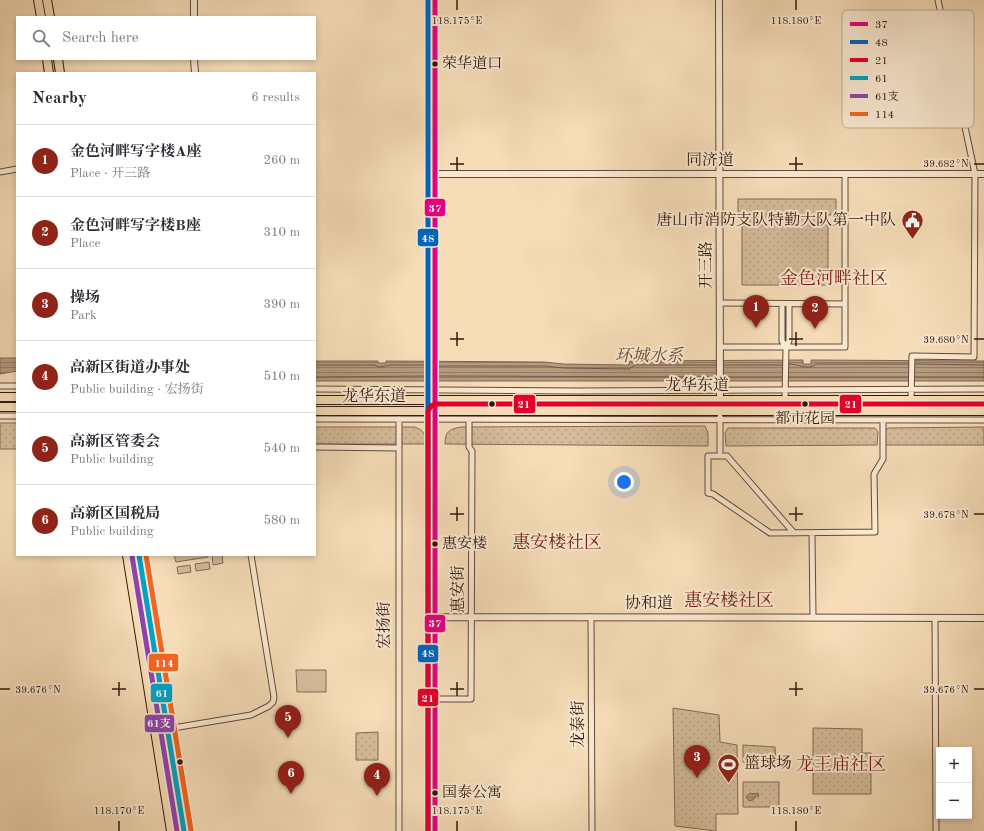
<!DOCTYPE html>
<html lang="en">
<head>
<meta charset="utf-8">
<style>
	body { margin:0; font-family:"Old Standard TT","Noto Serif SC",serif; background:#f2f2f3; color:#2b2b33 }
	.controls { position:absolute; right:12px; bottom:12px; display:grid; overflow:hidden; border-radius:0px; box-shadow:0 2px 6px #0003 }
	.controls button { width:36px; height:36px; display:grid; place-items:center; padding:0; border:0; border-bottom:1px solid #e1e1e2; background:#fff; color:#2b2b33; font:20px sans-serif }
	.you { position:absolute; left:624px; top:482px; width:14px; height:14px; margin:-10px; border:3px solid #fff; border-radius:50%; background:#1a73e8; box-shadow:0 0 0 6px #1a73e833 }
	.badge { display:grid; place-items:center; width:26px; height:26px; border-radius:50%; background:#8f2418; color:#fff; font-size:13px; font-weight:700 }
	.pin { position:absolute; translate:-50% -33px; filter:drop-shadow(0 1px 2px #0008) }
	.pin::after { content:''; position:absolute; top:21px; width:14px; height:12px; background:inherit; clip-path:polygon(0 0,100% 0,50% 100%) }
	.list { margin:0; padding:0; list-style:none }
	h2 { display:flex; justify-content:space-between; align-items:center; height:52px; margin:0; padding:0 16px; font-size:17px }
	h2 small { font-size:13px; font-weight:400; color:#7c7c81 }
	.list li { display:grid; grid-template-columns:26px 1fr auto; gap:12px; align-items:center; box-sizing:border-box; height:72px; padding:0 16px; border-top:1px solid #e1e1e2 }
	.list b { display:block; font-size:15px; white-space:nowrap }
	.list p { margin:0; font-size:13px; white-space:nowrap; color:#7c7c81 }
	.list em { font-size:13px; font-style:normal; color:#7c7c81 }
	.icon { flex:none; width:22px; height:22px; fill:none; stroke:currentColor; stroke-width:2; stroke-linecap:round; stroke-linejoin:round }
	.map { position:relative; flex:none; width:984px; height:831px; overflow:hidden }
	.search { position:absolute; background:#fff; box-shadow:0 2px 6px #0003; left:16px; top:16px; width:300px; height:44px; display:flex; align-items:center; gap:10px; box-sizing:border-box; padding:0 14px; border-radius:0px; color:#7c7c81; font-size:15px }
	.panel { position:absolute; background:#fff; box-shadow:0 2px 6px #0003; left:16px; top:72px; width:300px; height:484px; border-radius:0px }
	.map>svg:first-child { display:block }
</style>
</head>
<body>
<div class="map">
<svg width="984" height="831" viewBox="0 0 984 831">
	<defs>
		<pattern id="park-dots" width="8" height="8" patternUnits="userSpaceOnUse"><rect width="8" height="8" fill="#d5bc9b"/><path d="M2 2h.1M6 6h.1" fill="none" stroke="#b7a184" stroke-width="1.8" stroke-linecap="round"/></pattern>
		<pattern id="water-rules" width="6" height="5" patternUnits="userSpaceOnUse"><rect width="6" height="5" fill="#b49a7e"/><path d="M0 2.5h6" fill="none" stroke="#937d66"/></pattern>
	</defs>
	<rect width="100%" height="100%" fill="#f6ddb8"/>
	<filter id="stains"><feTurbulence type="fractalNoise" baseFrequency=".005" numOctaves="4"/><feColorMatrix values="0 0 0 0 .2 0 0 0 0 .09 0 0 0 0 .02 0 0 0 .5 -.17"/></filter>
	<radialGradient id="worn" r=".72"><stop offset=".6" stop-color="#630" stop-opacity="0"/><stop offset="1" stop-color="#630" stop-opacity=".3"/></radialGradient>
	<path fill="#d5bc9b" stroke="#846a54" d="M174 555H208V557L176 562Z
		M212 555H222L223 563 213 565Z
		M209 562 210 569 196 571 195 564Z
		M190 565 191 572 178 574 177 567Z
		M296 670H326V692H297Z"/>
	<path fill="url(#park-dots)" stroke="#846a54" d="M738 199H836V215H828V285H742V213H738Z
		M0 423H17V449H0Z
		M705 426 708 433V446L445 444C445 432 449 429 461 427Z
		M315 427H414C423 429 426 435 426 444H315Z
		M984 427V445H883V432L888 428Z
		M728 428H875L878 432 877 445 726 446 725 433Z
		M673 708 719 715 720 742 737 745 738 814H716V831L675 826Z
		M813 728 862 729V753H871V794H813Z
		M378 732V760H356V733Z
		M743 745 775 747 776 762H743Z
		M743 782H779V807H743Z"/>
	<path fill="url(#water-rules)" stroke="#806651" d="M0 358H17V371L0 374Z
		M803 360V364H811V360L984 361V381H315V361H378V363H386V361L544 362 564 364 629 365 630 361Z
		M750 793 754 794 758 793 759 796H756L753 800 749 801 746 797Z"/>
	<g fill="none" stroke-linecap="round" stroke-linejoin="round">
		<path stroke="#745946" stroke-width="1" d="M789 364C799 364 808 371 816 364H908
			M915 364 984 365
			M315 365H374L379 367 390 365H431
			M724 365H782
			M439 366H544L564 368 629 369 635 365H716
			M439 376 716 377
			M315 377 431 376
			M724 377H782
			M789 377H908
			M915 377H984"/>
		<defs>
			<path id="minor" d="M0 172 17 169
				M720 303 845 304
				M782 304V341L786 347
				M720 347H845V174
				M0 386H17
				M315 389 579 391 984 389
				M785 400 786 347 789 341V304
				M911 401 912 356 974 357 975 174 938 0
				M0 416H17
				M720 417V456H708V493L713 494 770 533 875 532 874 474 883 459V420
				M315 419 984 420
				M315 447 399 448
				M720 456H727L794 533
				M812 533 813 618
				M591 617 592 831
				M935 618 936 831
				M435 699H471L472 451 469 447V420
				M167 729 251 715 269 706 273 702 274 697 251 555
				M399 831V419"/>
			<path id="tertiary" d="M194 0V17
				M435 0V831
				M719 0 720 410
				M194 59 195 73
				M435 174H984
				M435 617 984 618"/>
			<path id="primary" d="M38 0 41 17
				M47 0 50 17
				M47 59 49 73
				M58 59 60 73
				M0 397H17
				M315 400H984
				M0 407H17
				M315 411H984
				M127 555 171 831
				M139 555 184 831"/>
		</defs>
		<use href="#minor" stroke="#644938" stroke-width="7"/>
		<use href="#tertiary" stroke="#644938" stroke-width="8"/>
		<use href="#primary" stroke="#33180d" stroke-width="10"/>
		<use href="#minor" stroke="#f9e9d1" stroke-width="5"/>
		<use href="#tertiary" stroke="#f9e9d1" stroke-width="6"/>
		<use href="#primary" stroke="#f6ddb8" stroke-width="8"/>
		<defs>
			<path id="bus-1" d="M435 0V831"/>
			<path id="bus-2" d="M428 0V831"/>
			<path id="bus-3" d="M428 831V411L431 406 435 404H984"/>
			<path id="bus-4" d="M139 555 184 831"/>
			<path id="bus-5" d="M132 556 177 831"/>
			<path id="bus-6" d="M146 555 191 830"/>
		</defs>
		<use href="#bus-1" stroke="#f9e9d1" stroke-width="8"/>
		<use href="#bus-2" stroke="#f9e9d1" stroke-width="8"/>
		<use href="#bus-3" stroke="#f9e9d1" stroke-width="8"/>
		<use href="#bus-4" stroke="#f9e9d1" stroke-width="8"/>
		<use href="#bus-5" stroke="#f9e9d1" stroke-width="8"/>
		<use href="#bus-6" stroke="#f9e9d1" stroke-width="8"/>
		<use href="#bus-1" stroke="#e5007d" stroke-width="5"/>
		<use href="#bus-2" stroke="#0065bd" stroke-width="5"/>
		<use href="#bus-3" stroke="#e4002b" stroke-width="5"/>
		<use href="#bus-4" stroke="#03a2c4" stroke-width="5"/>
		<use href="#bus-5" stroke="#8e44ad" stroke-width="5"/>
		<use href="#bus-6" stroke="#f26522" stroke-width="5"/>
	</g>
	<path fill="none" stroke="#33180d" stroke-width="1.5" d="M457 0V10M796 0V10M457 157V171M796 157V171M450 164H464M789 164H803M974 164H984M457 332V346M796 332V346M450 339H464M789 339H803M974 339H984M457 507V521M796 507V521M450 514H464M789 514H803M974 514H984M119 682V696M457 682V696M796 682V696M0 689H10M112 689H126M450 689H464M789 689H803M974 689H984M119 821V831M457 821V831M796 821V831"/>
	<defs>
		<symbol id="civic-pin" viewBox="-11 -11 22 30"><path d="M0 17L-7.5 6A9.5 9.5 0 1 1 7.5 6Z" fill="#8f2418" stroke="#f9e9d1"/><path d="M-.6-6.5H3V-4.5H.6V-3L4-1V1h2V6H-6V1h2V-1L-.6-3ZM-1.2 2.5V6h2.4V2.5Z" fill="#fff"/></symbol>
		<symbol id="stadium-pin" viewBox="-11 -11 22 30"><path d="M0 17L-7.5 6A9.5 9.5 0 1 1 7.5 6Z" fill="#8f2418" stroke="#f9e9d1"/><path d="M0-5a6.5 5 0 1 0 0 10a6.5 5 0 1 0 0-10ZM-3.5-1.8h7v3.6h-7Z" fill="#fff"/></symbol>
	</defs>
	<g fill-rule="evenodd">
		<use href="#civic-pin" x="900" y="208" width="25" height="34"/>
		<use href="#stadium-pin" x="716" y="752" width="25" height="34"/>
	</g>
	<g fill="#33180d" stroke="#f9e9d1" stroke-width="1.5">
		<circle cx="435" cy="64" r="3.5"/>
		<circle cx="492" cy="404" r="3.5"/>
		<circle cx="805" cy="404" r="3.5"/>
		<circle cx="435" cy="544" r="3.5"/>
		<circle cx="180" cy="762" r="3.5"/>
		<circle cx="435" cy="793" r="3.5"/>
	</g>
	<g text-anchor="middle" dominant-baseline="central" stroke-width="4" stroke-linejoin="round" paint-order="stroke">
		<g font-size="15" fill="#33180d" stroke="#f9e9d1" text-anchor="start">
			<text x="442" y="64">荣华道口</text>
			<text x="805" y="419" text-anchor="middle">都市花园</text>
			<text x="442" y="544">惠安楼</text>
			<text x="442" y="793">国泰公寓</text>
		</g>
		<g font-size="16" fill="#33180d" stroke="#f9e9d1">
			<text x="710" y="161">同济道</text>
			<text transform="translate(707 265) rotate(-90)">开三路</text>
			<text x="697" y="386">龙华东道</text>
			<text x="374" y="397">龙华东道</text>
			<text transform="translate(459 589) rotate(-90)">惠安街</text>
			<text x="649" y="604">协和道</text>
			<text transform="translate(385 625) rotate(-90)">宏扬街</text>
			<text transform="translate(579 724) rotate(-90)">龙泰街</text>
		</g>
		<g font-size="16" fill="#33180d" stroke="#f9e9d1" text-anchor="end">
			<text x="896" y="221">唐山市消防支队特勤大队第一中队</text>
			<text x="744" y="764" text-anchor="start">篮球场</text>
		</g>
		<g font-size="17" font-style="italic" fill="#674c3a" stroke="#f9e9d1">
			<text x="649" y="356">环城水系</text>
		</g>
		<g font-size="18" fill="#7a1f14" stroke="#f9e9d1">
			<text x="834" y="279">金色河畔社区</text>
			<text x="557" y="543">惠安楼社区</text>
			<text x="729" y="601">惠安楼社区</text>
			<text x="841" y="765">龙王庙社区</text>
		</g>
	</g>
	<rect x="842" y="10" width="132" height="118" rx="6" fill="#f9e9d1" stroke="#beaa96" stroke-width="1"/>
	<rect x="850" y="22" width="18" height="4" fill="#e5007d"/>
	<rect x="850" y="40" width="18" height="4" fill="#0065bd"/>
	<rect x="850" y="58" width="18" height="4" fill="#e4002b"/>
	<rect x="850" y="76" width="18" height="4" fill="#03a2c4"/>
	<rect x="850" y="94" width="18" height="4" fill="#8e44ad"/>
	<rect x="850" y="112" width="18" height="4" fill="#f26522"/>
	<g font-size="11" fill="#33180d">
		<text x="875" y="28">37</text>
		<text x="875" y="46">48</text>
		<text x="875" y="64">21</text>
		<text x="875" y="82">61</text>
		<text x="875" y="100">61支</text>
		<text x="875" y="118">114</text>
	</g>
	<g font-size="10" text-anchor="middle" fill="#33180d" stroke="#f9e9d1" stroke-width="4" stroke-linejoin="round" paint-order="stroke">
		<text x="457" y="24">118.175°E</text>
		<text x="796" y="24">118.180°E</text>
		<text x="946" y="167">39.682°N</text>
		<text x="946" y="343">39.680°N</text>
		<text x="946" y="518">39.678°N</text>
		<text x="38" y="693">39.676°N</text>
		<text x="946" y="693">39.676°N</text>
		<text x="119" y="814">118.170°E</text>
		<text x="457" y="814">118.175°E</text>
		<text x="796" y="814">118.180°E</text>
	</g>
	<g stroke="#f9e9d1" stroke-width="1.5">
		<rect x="424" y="198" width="22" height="19" rx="4" fill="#e5007d"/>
		<rect x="417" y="228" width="22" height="19" rx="4" fill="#0065bd"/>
		<rect x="513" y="394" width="23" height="20" rx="4" fill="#e4002b"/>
		<rect x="839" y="394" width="23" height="20" rx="4" fill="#e4002b"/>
		<rect x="424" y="614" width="22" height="19" rx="4" fill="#e5007d"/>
		<rect x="417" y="644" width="22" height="19" rx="4" fill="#0065bd"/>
		<rect x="148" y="653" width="31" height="19" rx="4" fill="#f26522"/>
		<rect x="150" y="683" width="23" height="20" rx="4" fill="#03a2c4"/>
		<rect x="417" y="688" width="22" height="19" rx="4" fill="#e4002b"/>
		<rect x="144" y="714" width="31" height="19" rx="4" fill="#8e44ad"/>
	</g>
	<g font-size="11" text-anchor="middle" font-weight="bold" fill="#fff">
		<text x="435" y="212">37</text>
		<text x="428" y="242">48</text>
		<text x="524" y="408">21</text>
		<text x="851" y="408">21</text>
		<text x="435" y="627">37</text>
		<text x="428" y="657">48</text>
		<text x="164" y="667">114</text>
		<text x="162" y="697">61</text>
		<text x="428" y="702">21</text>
		<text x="159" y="727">61支</text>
	</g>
	<rect width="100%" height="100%" filter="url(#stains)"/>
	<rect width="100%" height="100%" fill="url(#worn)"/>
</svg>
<div class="controls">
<button>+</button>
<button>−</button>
</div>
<div class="you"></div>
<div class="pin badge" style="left:756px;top:328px">1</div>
<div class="pin badge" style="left:815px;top:329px">2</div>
<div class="pin badge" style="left:697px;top:778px">3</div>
<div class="pin badge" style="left:377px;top:796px">4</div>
<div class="pin badge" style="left:288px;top:738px">5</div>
<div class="pin badge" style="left:291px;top:794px">6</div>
<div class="search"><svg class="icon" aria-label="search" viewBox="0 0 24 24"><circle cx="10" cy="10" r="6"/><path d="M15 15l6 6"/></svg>Search here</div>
<section class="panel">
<h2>Nearby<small>6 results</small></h2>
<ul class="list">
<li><span class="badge">1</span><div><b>金色河畔写字楼A座</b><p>Place · 开三路</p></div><em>260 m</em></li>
<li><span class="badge">2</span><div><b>金色河畔写字楼B座</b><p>Place</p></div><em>310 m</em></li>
<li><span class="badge">3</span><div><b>操场</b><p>Park</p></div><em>390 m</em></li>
<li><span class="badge">4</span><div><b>高新区街道办事处</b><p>Public building · 宏扬街</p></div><em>510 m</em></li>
<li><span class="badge">5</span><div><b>高新区管委会</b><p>Public building</p></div><em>540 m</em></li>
<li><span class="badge">6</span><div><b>高新区国税局</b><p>Public building</p></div><em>580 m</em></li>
</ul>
</section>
</div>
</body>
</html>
